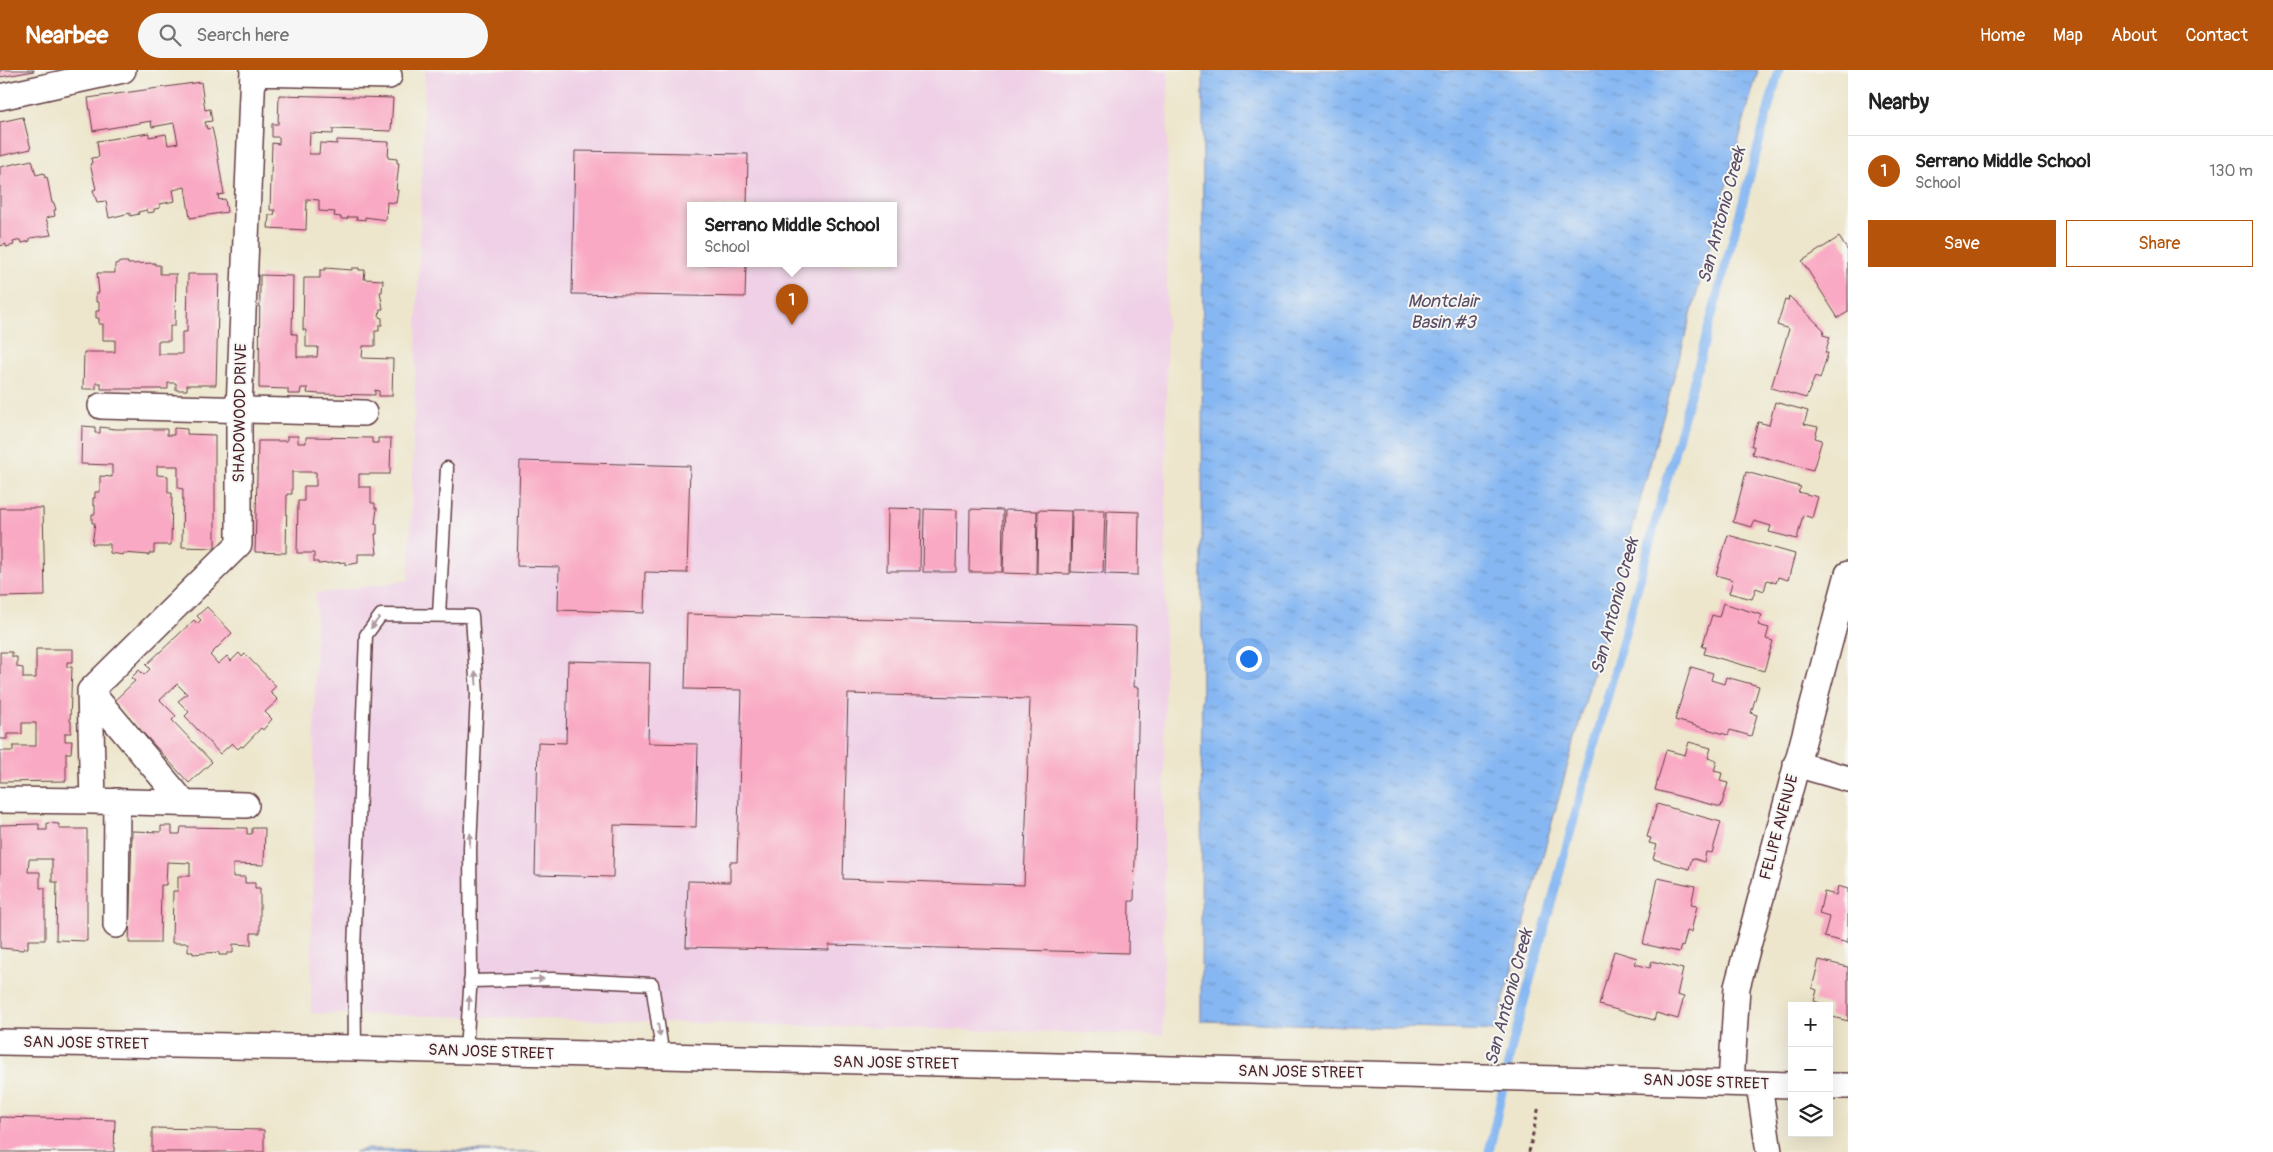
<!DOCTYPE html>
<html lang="en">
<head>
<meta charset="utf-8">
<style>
	body { margin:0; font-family:Pangolin,sans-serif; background:#f6f6f6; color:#222 }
	.controls { position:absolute; right:15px; bottom:15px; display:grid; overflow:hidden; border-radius:0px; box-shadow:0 5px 20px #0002 }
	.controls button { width:45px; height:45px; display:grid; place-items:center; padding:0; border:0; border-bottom:1px solid #e0e0e0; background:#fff; color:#222; font:25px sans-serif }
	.you { position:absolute; left:1248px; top:588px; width:18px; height:18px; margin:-12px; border:4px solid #fff; border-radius:50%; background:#1a73e8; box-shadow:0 0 0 8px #1a73e833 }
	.badge { display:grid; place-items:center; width:32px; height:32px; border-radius:50%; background:#b45309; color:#fff; font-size:16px; font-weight:700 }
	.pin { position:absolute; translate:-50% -41px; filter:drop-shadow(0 1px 2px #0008) }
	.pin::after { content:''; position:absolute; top:26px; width:18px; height:15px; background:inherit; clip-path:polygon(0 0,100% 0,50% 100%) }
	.popup { position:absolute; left:687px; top:132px; width:210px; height:65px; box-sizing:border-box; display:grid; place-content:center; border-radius:0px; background:#fff; filter:drop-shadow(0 1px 4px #0005); font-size:16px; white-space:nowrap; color:#767676 }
	.popup b { font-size:19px; color:#222 }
	.popup::after { content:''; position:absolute; left:50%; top:100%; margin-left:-10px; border:10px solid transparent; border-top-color:#fff }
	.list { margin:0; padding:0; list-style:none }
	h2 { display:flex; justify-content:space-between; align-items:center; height:65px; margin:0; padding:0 20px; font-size:21px }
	h2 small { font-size:16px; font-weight:400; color:#767676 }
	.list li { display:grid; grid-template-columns:32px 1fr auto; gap:15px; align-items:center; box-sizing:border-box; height:70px; padding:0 20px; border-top:1px solid #e0e0e0 }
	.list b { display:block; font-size:19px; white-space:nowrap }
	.list p { margin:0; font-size:16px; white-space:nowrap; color:#767676 }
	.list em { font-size:16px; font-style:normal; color:#767676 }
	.actions { display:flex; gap:10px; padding:15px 20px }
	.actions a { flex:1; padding:11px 0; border:1px solid #b45309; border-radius:0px; text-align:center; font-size:18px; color:#b45309 }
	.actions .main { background:#b45309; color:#fff }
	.icon { flex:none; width:28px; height:28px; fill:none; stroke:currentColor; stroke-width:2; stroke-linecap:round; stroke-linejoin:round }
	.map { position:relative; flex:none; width:1848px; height:1082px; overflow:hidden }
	header { display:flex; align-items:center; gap:30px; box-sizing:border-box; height:70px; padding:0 25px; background:#b45309; color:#fff }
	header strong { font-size:24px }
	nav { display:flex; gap:28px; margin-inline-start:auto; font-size:18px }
	.search { width:350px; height:45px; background:#f6f6f6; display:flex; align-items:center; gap:12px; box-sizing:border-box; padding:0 18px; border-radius:28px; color:#767676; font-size:19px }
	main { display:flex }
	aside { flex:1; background:#fff }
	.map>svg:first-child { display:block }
</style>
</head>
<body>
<header>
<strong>Nearbee</strong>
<div class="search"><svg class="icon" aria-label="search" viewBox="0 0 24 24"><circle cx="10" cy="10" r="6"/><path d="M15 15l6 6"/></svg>Search here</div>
<nav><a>Home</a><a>Map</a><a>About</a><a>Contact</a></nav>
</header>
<main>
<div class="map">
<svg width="1848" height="1082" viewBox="0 0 1848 1082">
	<defs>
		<pattern id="water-ripples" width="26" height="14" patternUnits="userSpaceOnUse" patternTransform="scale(1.25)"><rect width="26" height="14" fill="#86b7f2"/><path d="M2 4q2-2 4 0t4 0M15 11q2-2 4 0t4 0" fill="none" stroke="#7094c4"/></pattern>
	</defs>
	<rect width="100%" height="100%" fill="#f6f6f2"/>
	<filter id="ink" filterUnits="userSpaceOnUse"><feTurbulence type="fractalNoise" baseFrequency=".02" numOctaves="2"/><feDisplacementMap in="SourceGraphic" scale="10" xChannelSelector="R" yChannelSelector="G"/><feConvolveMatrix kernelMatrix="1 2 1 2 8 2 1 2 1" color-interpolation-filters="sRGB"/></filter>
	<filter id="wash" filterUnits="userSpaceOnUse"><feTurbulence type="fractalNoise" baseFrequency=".0096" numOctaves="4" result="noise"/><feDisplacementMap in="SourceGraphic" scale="20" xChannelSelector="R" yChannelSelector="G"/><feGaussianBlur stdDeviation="1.12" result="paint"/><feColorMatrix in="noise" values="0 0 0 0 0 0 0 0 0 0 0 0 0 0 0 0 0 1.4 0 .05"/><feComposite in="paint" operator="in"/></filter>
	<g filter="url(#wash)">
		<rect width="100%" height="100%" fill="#ede6cc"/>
		<path fill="#efd0e6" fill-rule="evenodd" d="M425 0H1168L1163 965 311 943 316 524 409 510ZM691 136H893V194H691Z"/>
		<path fill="url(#water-ripples)" stroke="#686b8e" d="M1203 0H1758L1495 961 1201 951Z
			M366 1079 541 1082H354Z"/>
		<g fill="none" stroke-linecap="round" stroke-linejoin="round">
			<path stroke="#86b7f2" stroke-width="9" d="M1489 1082 1512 976 1779 0"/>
		</g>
		<g id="blocks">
			<path fill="#f9a9c3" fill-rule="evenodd" d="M0 0H34V1L0 7Z
				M201 12 205 40 210 39 212 51 205 52 207 59 212 58 215 71 224 124 218 125 219 130 225 129 227 142 190 148 185 117 173 120 175 131 160 134V138L154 139V142L147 143V140L138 142 139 144 130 146V143L109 148 106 131 97 132 93 120 96 119 90 94 92 93 91 88 99 87 97 71 149 63V67L166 64 168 75 178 73 174 53 152 57 151 51 93 61 88 28Z
				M279 25 393 28 391 61 333 59V64L310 63 309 84H319L320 73 337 74V70L389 72 388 88 397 89V93H399L396 120H398L396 133 387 132 386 150 365 147V150L356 149 357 147H348L347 149H341V147L334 146 335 142 319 141V130L307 129 306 160 268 158 269 145H274L275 140H270L272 73 279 74V67H272V54H278Z
				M23 47 31 79 0 86V52Z
				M575 81 748 84 747 136H691V194H746L745 227 572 224Z
				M32 90 36 105 44 103 45 108 47 107 52 133H54L56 140H54L55 146 46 148 51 165 30 168V171L22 173 21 170 13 172 14 175 6 177V174L0 176V97Z
				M1839 167 1848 181V242L1838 248 1802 191Z
				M121 192H128V194L155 193V195H160V204H176L175 256H170V271H158V284H182V262H187L188 204H219L216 315H187V320H176V313H168V319H101V313H96V319H83L84 282H115V270H103V254H99V248H96V241H99V232H96V223H99L97 203H115V194Z
				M325 198 352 200V198H359V200H365L364 209 383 210 382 222H380L383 239H380L379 247 382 248V255H379V261H375V276H363L362 288 393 289 392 326H379V321L375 320V325L320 324 307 323 308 318H301L300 324H288V319L259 318 260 205 293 206 292 264H297V287H317L318 277H306V260H303L304 208H320V200H325Z
				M1789 226 1824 260 1823 265 1830 267 1825 283H1828L1820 309 1815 307 1806 328 1771 318 1789 259 1777 255 1785 230 1788 231Z
				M1775 332 1808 341 1804 354 1818 357 1815 368 1822 370 1813 400 1752 384 1754 376H1751L1758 352 1769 355Z
				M82 356 95 357V363H100V357L115 359H167V365H174V358L187 359V364L215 365V478L182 477 183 419 178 418V396H157V405L168 406V423H172L171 475H154V483H149V485L123 483V485L110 483V474H92L95 453H92V444H95V435H93V428H95V422H100V406L112 407V395L81 394Z
				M287 366H298V373H306V367L372 368V373H378V368H391L390 404H359V417H371V433H375V438H377L375 454H377V464H375L377 484H358V493L345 495V492L318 494V492H314V483H297L298 431H304V416H316V402H292V424H287L286 483 255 482 258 371H287Z
				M520 391 690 396 687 503 645 502 644 543 558 540 559 497 517 496Z
				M1746 402 1801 417 1798 422 1818 427 1812 448 1803 445 1797 469 1769 462 1771 456 1754 451 1752 457 1733 452Z
				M0 438H43L45 526 0 527Z
				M888 438 921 439 920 501H887Z
				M924 439 957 440 956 502H923Z
				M970 439 1003 440 1002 502H969Z
				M1005 440 1037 441 1036 504 1003 503Z
				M1038 440 1071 441 1070 504 1037 503Z
				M1072 440H1105L1103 503 1071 502Z
				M1107 441 1139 442 1138 505 1105 504Z
				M1728 465 1795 484 1788 510 1778 507 1776 513 1767 510 1764 521 1756 518 1752 529 1729 523 1733 510 1716 505Z
				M1723 533 1762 545 1758 555 1769 558 1766 569 1773 571 1764 601 1704 584 1706 577H1702L1712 545 1719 547Z
				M207 537 232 563 210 585 218 594 227 586 231 591 239 583 242 587 245 584 276 616 270 622 278 630 265 642 272 649 263 660 261 658 243 677 241 676 238 679 232 673 220 684 185 646 189 642 178 631 187 624 177 614 160 630 176 646 172 650 212 692 189 713 114 631 135 611 131 608 139 600 144 605 150 599 146 595 194 550 197 554 201 550 197 546Z
				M687 544 1136 556 1134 617H1139L1134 831H1129L1128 883 829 875V880L686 877 688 811 730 812V792H737L742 620 685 619ZM848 624 1030 629 1024 815 843 809Z
				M36 579H73V592H67V597H72L70 651H71V663H65V671H72L71 683H66V711L0 712V681H13V676H36V653H22V664H7V669H0V582H12V587H17V597L23 598V608H36Z
				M568 591 650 593 648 673 698 674 696 757 614 755 613 807 535 805 538 672 566 673Z
				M1691 597 1713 603 1711 610 1724 614 1726 607 1759 616 1751 643 1757 645 1751 666 1730 660 1728 665 1675 650Z
				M1689 672 1711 678 1708 688 1717 691 1714 701 1722 703 1720 711 1728 713 1721 737 1655 720 1666 680 1685 685Z
				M1657 734 1721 752 1712 783 1706 782 1704 792 1692 788 1689 799 1653 789 1657 775 1649 773 1651 768 1647 767Z
				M47 753 59 754V759H87V871L56 870 57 812H52V789H29L28 802H40V818H45V870H28V878H24L23 880 0 878V755L39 754V760H47Z
				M161 756H172V764H180L181 757 247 758V764H252V758H265L264 795 233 794V807H245V813H255V818H260V863H251V875L233 874V883H227V885H219V882L193 884V882H188V873H172L173 821H178V806H190V793L167 792 166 815H161L160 873H129L132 761 161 762Z
				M1658 808 1695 816 1691 835 1697 836 1691 862 1687 861 1683 877 1681 876 1679 882 1643 874Z
				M1838 816 1848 819V873L1824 867 1829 847 1819 844 1824 822 1836 825Z
				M1614 881 1637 888 1635 894 1650 898 1652 891 1683 899 1677 925 1684 927 1678 949 1656 943 1654 950 1599 935Z
				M1819 890 1848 897V951L1829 946V936L1814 931 1817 920 1812 918Z
				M0 1047 115 1050 114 1082H0Z
				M152 1058 264 1060V1082H152Z"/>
		</g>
	</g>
	<g filter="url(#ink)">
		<use href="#blocks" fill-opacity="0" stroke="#623d43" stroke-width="1"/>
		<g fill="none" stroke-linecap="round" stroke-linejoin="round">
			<defs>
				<path id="lane" d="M439 545 447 398
					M470 911 552 909 652 914 663 987
					M355 978 354 881 366 565 381 545 472 546 477 624 470 778 471 905 466 981"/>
				<path id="street" d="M253 3 389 6
					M0 27 123 0
					M101 336 364 343
					M90 621 239 474V338L253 0
					M90 621 184 733
					M1796 694 1848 709
					M0 730 93 731 90 621
					M93 731 246 735
					M116 855 117 731
					M0 972 355 978 1792 1015
					M1731 1013 1737 917 1848 504
					M1759 1014 1769 1082
					M1829 1016H1848"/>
			</defs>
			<use href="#lane" stroke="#623d43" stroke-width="15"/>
			<use href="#street" stroke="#623d43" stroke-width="28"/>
			<path stroke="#623d43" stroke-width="3" stroke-dasharray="4 4" stroke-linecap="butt" d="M1529 1082 1539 1036"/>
			<use href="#lane" stroke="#fff" stroke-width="12"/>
			<use href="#street" stroke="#fff" stroke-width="25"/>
		</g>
		<defs><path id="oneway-solid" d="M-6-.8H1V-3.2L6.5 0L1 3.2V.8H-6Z" transform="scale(1.25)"/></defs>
		<g fill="#ae9aa0">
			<use href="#oneway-solid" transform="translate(375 553) rotate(128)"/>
			<use href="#oneway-solid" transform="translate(476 608) rotate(-94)"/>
			<use href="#oneway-solid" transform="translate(470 770) rotate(-88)"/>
			<use href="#oneway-solid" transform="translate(537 909) rotate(-1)"/>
			<use href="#oneway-solid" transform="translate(469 933) rotate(-87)"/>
			<use href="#oneway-solid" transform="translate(659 960) rotate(82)"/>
		</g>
	</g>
	<g text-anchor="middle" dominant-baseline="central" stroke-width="4" stroke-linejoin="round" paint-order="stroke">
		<g font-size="16" fill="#4a1f2b" stroke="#f6f6f2">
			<text transform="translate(240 343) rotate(-89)">SHADOWOOD DRIVE</text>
			<text transform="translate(1779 757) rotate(-75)">FELIPE AVENUE</text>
			<text transform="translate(86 973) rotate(1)">SAN JOSE STREET</text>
			<text transform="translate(491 982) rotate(2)">SAN JOSE STREET</text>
			<text transform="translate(896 993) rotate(1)">SAN JOSE STREET</text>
			<text transform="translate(1301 1002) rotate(1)">SAN JOSE STREET</text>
			<text transform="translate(1706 1012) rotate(2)">SAN JOSE STREET</text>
		</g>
		<g font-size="18" font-style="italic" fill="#5c4d67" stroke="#f6f6f2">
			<text transform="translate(1722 145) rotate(-75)">San Antonio Creek</text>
			<text x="1443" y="231">Montclair<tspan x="1443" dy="21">Basin #3</tspan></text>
			<text transform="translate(1615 536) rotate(-75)">San Antonio Creek</text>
			<text transform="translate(1509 927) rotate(-75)">San Antonio Creek</text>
		</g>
	</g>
</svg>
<div class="controls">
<button>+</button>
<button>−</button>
<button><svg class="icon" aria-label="layers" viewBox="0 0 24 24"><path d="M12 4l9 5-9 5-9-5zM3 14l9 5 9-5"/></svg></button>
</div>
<div class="you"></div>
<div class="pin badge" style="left:792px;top:255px">1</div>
<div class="popup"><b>Serrano Middle School</b>School</div>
</div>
<aside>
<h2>Nearby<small></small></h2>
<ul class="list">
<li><span class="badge">1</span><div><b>Serrano Middle School</b><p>School</p></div><em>130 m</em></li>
</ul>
<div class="actions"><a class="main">Save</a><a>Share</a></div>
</aside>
</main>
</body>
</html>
